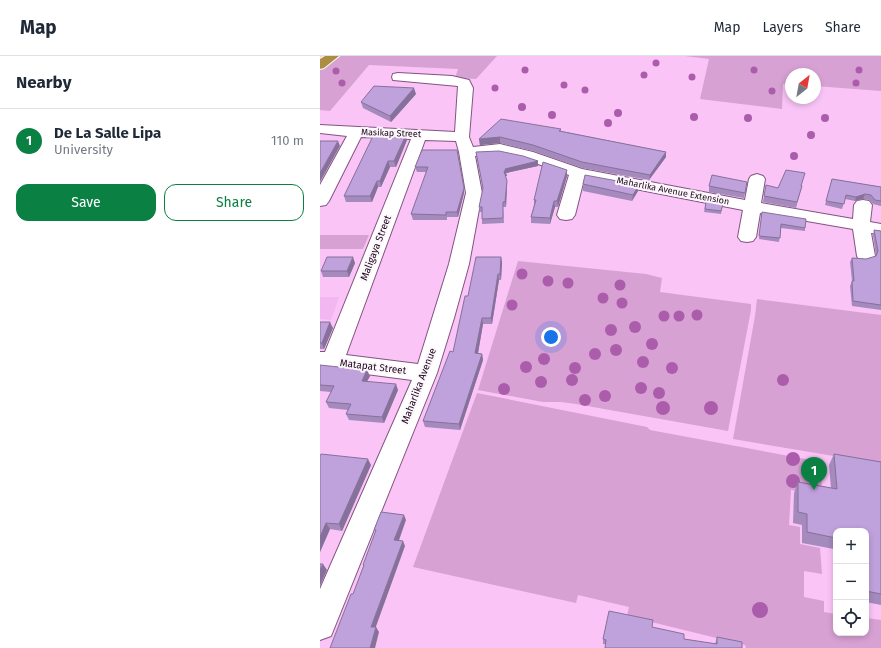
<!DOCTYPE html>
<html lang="en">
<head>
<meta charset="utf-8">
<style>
	body { margin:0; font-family:"Fira Sans",sans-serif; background:#f2f2f3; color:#1f2937 }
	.controls { position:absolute; right:12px; bottom:12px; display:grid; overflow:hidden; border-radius:8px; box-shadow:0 2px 6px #0003 }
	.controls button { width:36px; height:36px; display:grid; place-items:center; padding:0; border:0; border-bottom:1px solid #e0e1e3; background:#fff; color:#1f2937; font:20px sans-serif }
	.compass { position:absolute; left:465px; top:12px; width:36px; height:36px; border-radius:50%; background:#fff; box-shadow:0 2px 6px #0003; rotate:31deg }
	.you { position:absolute; left:231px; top:281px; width:14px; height:14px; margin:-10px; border:3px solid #fff; border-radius:50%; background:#1a73e8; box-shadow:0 0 0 6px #1a73e833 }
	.badge { display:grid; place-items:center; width:26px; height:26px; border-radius:50%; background:#0b8043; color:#fff; font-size:13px; font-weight:700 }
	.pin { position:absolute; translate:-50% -33px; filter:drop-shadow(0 1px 2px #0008) }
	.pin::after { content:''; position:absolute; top:21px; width:14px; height:12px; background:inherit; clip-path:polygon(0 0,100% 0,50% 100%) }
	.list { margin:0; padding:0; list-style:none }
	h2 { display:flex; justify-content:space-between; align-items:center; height:52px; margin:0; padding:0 16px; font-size:17px }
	h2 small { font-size:13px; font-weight:400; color:#747a83 }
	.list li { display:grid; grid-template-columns:26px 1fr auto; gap:12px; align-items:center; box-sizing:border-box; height:64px; padding:0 16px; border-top:1px solid #e0e1e3 }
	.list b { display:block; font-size:15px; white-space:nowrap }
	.list p { margin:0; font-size:13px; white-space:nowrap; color:#747a83 }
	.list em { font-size:13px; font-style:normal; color:#747a83 }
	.actions { display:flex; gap:8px; padding:12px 16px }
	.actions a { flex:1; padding:9px 0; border:1px solid #0b8043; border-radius:12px; text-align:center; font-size:14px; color:#0b8043 }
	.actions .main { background:#0b8043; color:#fff }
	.icon { flex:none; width:22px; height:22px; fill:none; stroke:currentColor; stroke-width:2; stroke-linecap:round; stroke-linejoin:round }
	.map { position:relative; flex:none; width:561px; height:592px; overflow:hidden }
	header { display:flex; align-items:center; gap:24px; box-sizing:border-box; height:56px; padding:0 20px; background:#fff; border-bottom:1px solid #e0e1e3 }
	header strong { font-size:19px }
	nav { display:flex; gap:22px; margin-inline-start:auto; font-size:14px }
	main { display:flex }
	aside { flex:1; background:#fff }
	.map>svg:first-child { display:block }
</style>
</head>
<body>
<header>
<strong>Map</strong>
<nav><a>Map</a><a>Layers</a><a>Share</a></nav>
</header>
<main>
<aside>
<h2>Nearby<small></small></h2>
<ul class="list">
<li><span class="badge">1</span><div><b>De La Salle Lipa</b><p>University</p></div><em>110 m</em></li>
</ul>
<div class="actions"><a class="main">Save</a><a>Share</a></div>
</aside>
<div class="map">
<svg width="561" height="592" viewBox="0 0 561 592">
	<rect width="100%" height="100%" fill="#fac4f7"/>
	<path fill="#f2b7f0" d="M0 241H19L11 264 0 263Z"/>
	<path fill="#d7a1d4" d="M17 0H177L156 23 135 22 138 13 49 9 10 55 0 54V13Z
		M365 0H561V35L495 30V18H471V29L463 28 462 53 380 43 389 3Z
		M0 179H49L43 193H0Z
		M198 205 326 218 342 222 340 236 431 248V254L408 375 256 348 241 346H223L158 334Z
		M437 243 561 259V408L413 383 435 260Z
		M157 337 327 371 330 374 501 406 502 439 471 434 469 469 480 471V488L500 492 502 518 484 515V541L504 545V556L516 558V577H546V562L561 564V592H426L425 589 307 560 309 551 258 539 256 547 93 511Z"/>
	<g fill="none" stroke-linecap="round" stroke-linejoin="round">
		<defs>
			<path id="minor" d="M78 17 132 20 149 24 153 32 149 81 153 91 180 88 213 96 262 113 425 144 429 123 431 120 437 118 443 120 445 123 441 147 533 163 534 149 537 145 543 144 549 145 552 149 550 166 561 168V178L551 177 555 200 553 204 546 206 539 204 537 200 533 173 440 157 436 181 433 185 427 186 421 185 418 181 423 154 264 123 255 159 252 163 246 164 240 163 237 159 249 119 204 103 180 98 155 100 162 137 149 208 134 262 117 317 11 580 0 584V533L92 324 0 312V296H5L91 83 41 81 9 145 6 149 0 150V129L27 80 0 77V69L135 76 138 30 73 24 72 21 73 18ZM105 84 136 85 139 96 146 137 129 208 98 308 26 299Z"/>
			<path id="highway" d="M5 0H19L4 12 0 13V3Z"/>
		</defs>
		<use href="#minor" stroke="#825380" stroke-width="2"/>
		<use href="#highway" stroke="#fff" stroke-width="2"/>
		<use href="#minor" fill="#fff" fill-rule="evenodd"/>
		<use href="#highway" fill="#ac8e42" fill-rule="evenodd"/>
	</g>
	<g fill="#ab5cab">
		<circle cx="336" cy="7" r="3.5"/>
		<circle cx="205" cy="14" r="3.5"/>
		<circle cx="434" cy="14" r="3.5"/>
		<circle cx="539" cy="14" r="3.5"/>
		<circle cx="16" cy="15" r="3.5"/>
		<circle cx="324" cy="19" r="3.5"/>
		<circle cx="372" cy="21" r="3.5"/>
		<circle cx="22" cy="27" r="3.5"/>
		<circle cx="536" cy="27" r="3.5"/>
		<circle cx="244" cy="29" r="3.5"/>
		<circle cx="175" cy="32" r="3.5"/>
		<circle cx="265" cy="34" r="3.5"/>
		<circle cx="452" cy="35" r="3.5"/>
		<circle cx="202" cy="51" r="4"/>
		<circle cx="298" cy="57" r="4"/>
		<circle cx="232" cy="59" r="4"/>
		<circle cx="374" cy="61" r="4"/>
		<circle cx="428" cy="62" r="4"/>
		<circle cx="505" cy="62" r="4"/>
		<circle cx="288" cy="67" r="4"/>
		<circle cx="491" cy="79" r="4"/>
		<circle cx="474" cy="100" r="4"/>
		<circle cx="202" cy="218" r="5.5"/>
		<circle cx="228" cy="225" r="5.5"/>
		<circle cx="248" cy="227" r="5.5"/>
		<circle cx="300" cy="229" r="5.5"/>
		<circle cx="283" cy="242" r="5.5"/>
		<circle cx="302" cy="247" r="5.5"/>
		<circle cx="192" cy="249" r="5.5"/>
		<circle cx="377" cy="259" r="5.5"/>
		<circle cx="344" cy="260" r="5.5"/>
		<circle cx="359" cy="260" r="5.5"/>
		<circle cx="315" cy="271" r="6"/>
		<circle cx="291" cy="274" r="6"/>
		<circle cx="332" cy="288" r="6"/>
		<circle cx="296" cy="294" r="6"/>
		<circle cx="275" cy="298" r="6"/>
		<circle cx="224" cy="303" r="6"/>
		<circle cx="323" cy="306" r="6"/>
		<circle cx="206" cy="311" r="6"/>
		<circle cx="255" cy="312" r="6"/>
		<circle cx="352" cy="312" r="6"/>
		<circle cx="252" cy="324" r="6"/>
		<circle cx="463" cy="324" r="6"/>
		<circle cx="221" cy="326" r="6"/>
		<circle cx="321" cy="332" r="6"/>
		<circle cx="184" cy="333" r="6"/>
		<circle cx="339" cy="337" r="6"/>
		<circle cx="285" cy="340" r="6"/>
		<circle cx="265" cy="344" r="6"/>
		<circle cx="343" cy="352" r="7"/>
		<circle cx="391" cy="352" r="7"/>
		<circle cx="473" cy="403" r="7"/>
		<circle cx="473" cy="425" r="7"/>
		<circle cx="440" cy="554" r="8"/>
	</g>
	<path fill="#a48abd" d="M96 38 71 66 43 52 41 46Z
		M241 73V75L346 96V101L329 124 262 112 213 95 180 87 160 89 159 83Z
		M87 84 76 111H70L61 131H58L52 146H26L24 140Z
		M137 94 144 137 138 161H127V164H93L91 158 107 116H97L95 111Z
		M156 96 218 105V110L186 117 187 120H185L187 130 186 151H183L184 167 162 168V156H160L159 151 163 132Z
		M247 114V120L238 151H235L230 168 211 167V161L214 149V144Z
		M512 123 561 131V150L553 148 549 144 543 143 535 145 525 143 522 153 505 149Z
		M427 126 424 142 389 136V130Z
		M263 128 319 129 318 135 312 145 263 135Z
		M446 129 458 132 482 130 476 152 443 146Z
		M386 145 403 148 401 158 384 156Z
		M442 159 485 172V175L461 172 459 186 439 183Z
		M554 174 561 175V254L532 250 530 230 532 225 530 206 532 202 546 203 556 200 553 179Z
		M181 201 182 207 181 224H179L172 268H163L158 297 162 298 163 304 140 374 105 371 103 365 133 296Z
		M35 207 29 221H3L1 215Z
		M0 266 13 272 4 293H0Z
		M0 309 50 320 47 325 78 334 64 367 29 364 26 358 28 354 9 352 6 346 11 336 0 335Z
		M514 398 561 406V549L546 546V475H516V523L514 493 482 487V469L473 467 474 437 478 426 511 432 509 409Z
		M0 400 51 409 22 475 10 473 0 496Z
		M332 571 364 583 395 588 397 581 422 592 283 588V583Z"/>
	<path fill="#86719a" d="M94 32 96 38 71 66 70 60Z
		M86 79 87 84 76 111 74 105Z
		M180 81V87L160 89 159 83Z
		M18 85 20 90 0 126V117Z
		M346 96V101L329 124 330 119Z
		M68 105 70 111 61 131 60 125Z
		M218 105V110L186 117 187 120H184V115L185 113Z
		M247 114V120L238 151 237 145Z
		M57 125 58 131 52 146 50 140Z
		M187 125V130L186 151 185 146Z
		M319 129 318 135 312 145 313 139Z
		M144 132V137L138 161 137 156Z
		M545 138 543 143 535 145 536 141Z
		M234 145 235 151 230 168V162Z
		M33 201 35 207 29 221 27 215Z
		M181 201 182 207 181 224 180 218Z
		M178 218 179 224 172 268 171 262Z
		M162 262 163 268 157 303 155 297Z
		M10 266 13 272 4 293 2 287Z
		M162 298 163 304 140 374 139 368Z
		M47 314 50 320 44 331 42 325Z
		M76 328 78 334 64 367 62 361Z
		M48 403 51 409 22 475 19 468Z
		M84 459 86 464 77 490 74 484Z
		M6 467 10 473 0 496V481Z
		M83 485 85 490 54 576 51 571Z
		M3 508 7 514 0 530V514Z
		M56 571 59 576 55 592H50Z"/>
	<path fill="#bfa1dc" stroke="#86719a" d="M54 30 94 32 70 60 41 46Z
		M181 63 241 73 239 75 346 96 330 119 262 106 213 89 180 81 159 83Z
		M54 78 86 79 74 105H68L60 125H57L50 140H24Z
		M0 85H18L0 117Z
		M102 94H137L144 132 137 156H126V159L91 158 108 111H95Z
		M179 95 203 100 218 105 185 113 186 115H184L187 125 185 146H183V162L162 163V151H159L163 132 156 96Z
		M223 106 247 114 237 145H234L230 162 211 161 216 144H214Z
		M466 114 485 117 481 130H482L477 146 444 140 446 129 458 132Z
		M265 119 319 129 313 139 263 128Z
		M392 119 427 126 425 137 389 130Z
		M512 123 561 131V145L555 144 551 139 545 138 536 141 526 139 524 148 506 145Z
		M386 145 403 148 401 155 385 153Z
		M442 156 486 163 485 172 461 168 460 182 439 180Z
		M554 174 561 175V249L533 245 532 225H534L532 202 546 203 556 200 558 195Z
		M7 201H33L27 215H1Z
		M156 201H181L180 218H178L171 262H162L155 297 162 298 139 368 103 365 130 295 133 296 145 240H148Z
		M0 266H10L2 287H0Z
		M0 309 47 314 42 325 76 328 62 361 26 358 31 348 6 346 14 330 0 329Z
		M1 398 48 403 19 468 6 467 0 481V400Z
		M514 398 561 406V538L546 535V475H516V482L487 476V458L478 456V426L517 433Z
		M61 456 84 459 74 484 83 485 51 571H56L50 592H10L31 538H33L44 509H43L56 474H54Z
		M0 508H3L0 514Z
		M289 555 333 564 332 571 364 578V583L397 588V581L422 586V592H285L286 584 283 583Z"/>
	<g text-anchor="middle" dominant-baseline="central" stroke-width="4" stroke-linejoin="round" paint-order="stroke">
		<g font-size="9" fill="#1a081a" stroke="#fdf7fd">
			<text transform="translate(71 77) rotate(2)">Masikap Street</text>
			<text transform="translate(353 135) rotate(11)">Maharlika Avenue Extension</text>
		</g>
		<g font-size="10" fill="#1a081a" stroke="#fdf7fd">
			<text transform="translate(56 192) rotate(-69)">Maligaya Street</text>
			<text transform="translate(53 311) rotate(7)">Matapat Street</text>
			<text transform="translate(99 330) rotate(-69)">Maharlika Avenue</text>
		</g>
	</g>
</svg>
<div class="controls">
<button>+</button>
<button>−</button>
<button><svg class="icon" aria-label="locate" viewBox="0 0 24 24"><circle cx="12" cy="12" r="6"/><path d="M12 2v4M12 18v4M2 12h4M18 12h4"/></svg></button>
</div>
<svg class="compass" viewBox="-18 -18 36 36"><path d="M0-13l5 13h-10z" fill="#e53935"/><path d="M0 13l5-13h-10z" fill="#747a83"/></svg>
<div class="you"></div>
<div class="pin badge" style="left:494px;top:434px">1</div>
</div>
</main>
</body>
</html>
